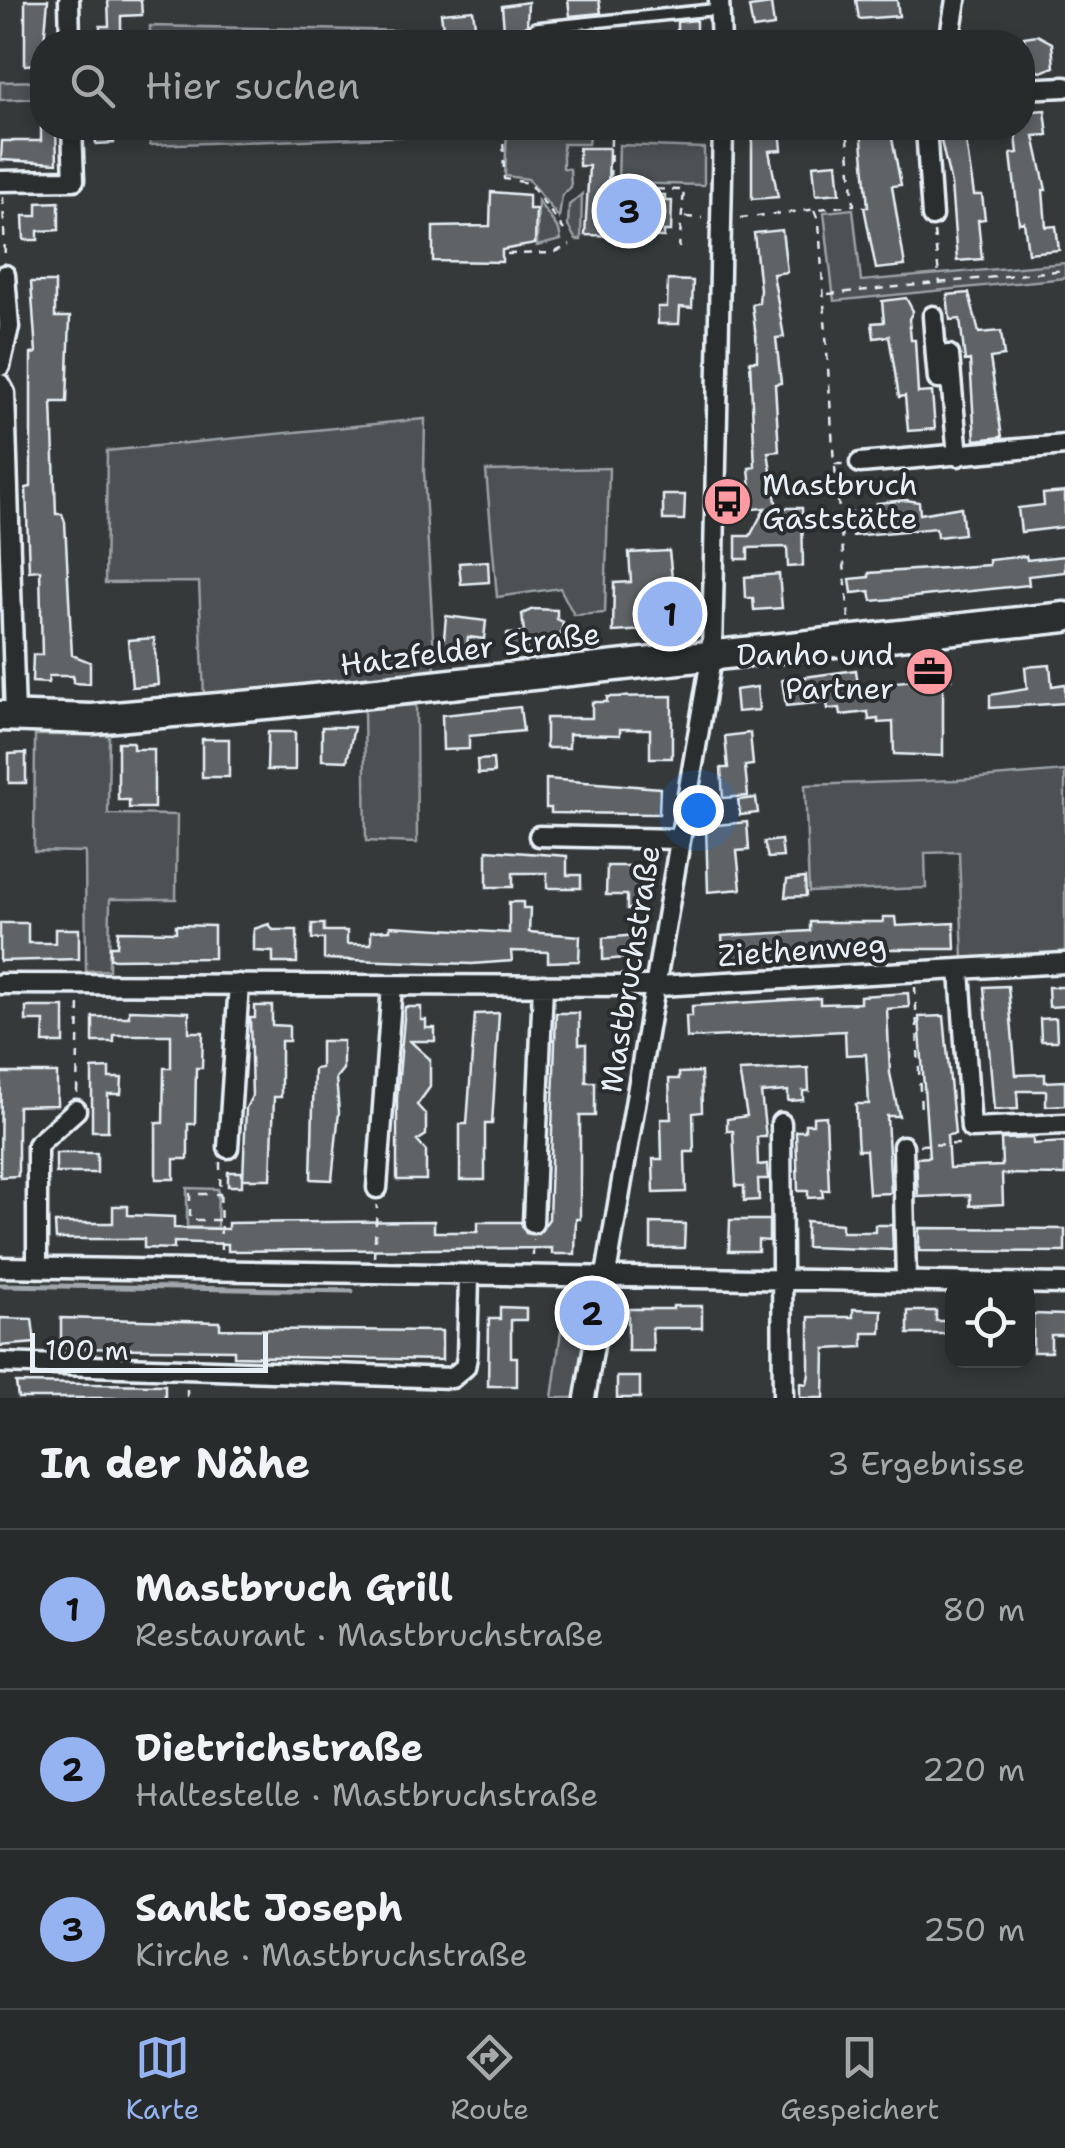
<!DOCTYPE html>
<html lang="de">
<head>
<meta charset="utf-8">
<style>
	body { margin:0; font-family:"Shantell Sans",sans-serif; background:#303334; color:#f1f3f6 }
	.controls { position:absolute; right:30px; bottom:30px; display:grid; overflow:hidden; border-radius:20px; box-shadow:0 5px 15px #0003 }
	.controls button { width:90px; height:90px; display:grid; place-items:center; padding:0; border:0; border-bottom:2px solid #444748; background:#282b2c; color:#f1f3f6; font:50px sans-serif }
	.scale { position:absolute; left:30px; bottom:25px; width:238px; box-sizing:border-box; padding-left:10px; border:5px solid #e8f1f8; border-top:0; font-size:28px; line-height:35px; white-space:nowrap; color:#e8f1f8; -webkit-text-stroke:8px #2a2d2e; paint-order:stroke }
	.you { position:absolute; left:698px; top:810px; width:35px; height:35px; margin:-25px; border:8px solid #fff; border-radius:50%; background:#1a73e8; box-shadow:0 0 0 15px #1a73e833 }
	.badge { display:grid; place-items:center; width:65px; height:65px; border-radius:50%; background:#95b2f1; color:#111; font-size:32px; font-weight:700 }
	.pin { position:absolute; translate:-50% -50%; border:5px solid #fff; box-shadow:0 2px 10px #0006 }
	.list { margin:0; padding:0; list-style:none }
	h2 { display:flex; justify-content:space-between; align-items:center; height:130px; margin:0; padding:0 40px; font-size:42px }
	h2 small { font-size:32px; font-weight:400; color:#a5a7a9 }
	.list li { display:grid; grid-template-columns:65px 1fr auto; gap:30px; align-items:center; box-sizing:border-box; height:160px; padding:0 40px; border-top:2px solid #444748 }
	.list b { display:block; font-size:38px; white-space:nowrap }
	.list p { margin:0; font-size:32px; white-space:nowrap; color:#a5a7a9 }
	.list em { font-size:32px; font-style:normal; color:#a5a7a9 }
	.icon { flex:none; width:55px; height:55px; fill:none; stroke:currentColor; stroke-width:2; stroke-linecap:round; stroke-linejoin:round }
	.map { position:relative; flex:none; width:1065px; height:1398px; overflow:hidden }
	.search { position:absolute; background:#282b2c; box-shadow:0 5px 15px #0003; left:30px; right:30px; top:30px; height:110px; display:flex; align-items:center; gap:25px; box-sizing:border-box; padding:0 35px; border-radius:40px; color:#a5a7a9; font-size:38px }
	.sheet { height:610px; background:#282b2c }
	nav { display:flex; justify-content:space-around; align-items:center; box-sizing:border-box; height:140px; border-top:2px solid #444748; background:#282b2c; font-size:28px; color:#a5a7a9 }
	nav a { display:grid; justify-items:center; gap:5px }
	nav .on { color:#95b2f1 }
	.map>svg:first-child { display:block }
</style>
</head>
<body>
<div class="map">
<svg width="1065" height="1398" viewBox="0 0 1065 1398">
	<rect width="100%" height="100%" fill="#35393a"/>
	<filter id="ink" filterUnits="userSpaceOnUse"><feTurbulence type="fractalNoise" baseFrequency=".01" numOctaves="2"/><feDisplacementMap in="SourceGraphic" scale="20" xChannelSelector="R" yChannelSelector="G"/><feConvolveMatrix kernelMatrix="1 2 1 2 8 2 1 2 1" color-interpolation-filters="sRGB"/></filter>
	<g filter="url(#ink)">
		<path fill="#4d5152" stroke="#9aa1a5" stroke-width="2.5" d="M150 26 416 31 417 42H150Z
			M563 30 579 42 526 40V34Z
			M42 81V98L0 100V82Z
			M150 128H419L420 136 150 145Z
			M507 128H557L589 137 588 144H563V168L570 169 571 187 562 195 559 218 528 179 505 176Z
			M620 128H706V135L620 133Z
			M619 145 704 148V185L618 183Z
			M582 194 581 240H576L568 226 569 205Z
			M538 201 559 230 561 240 537 246Z
			M853 209 861 281 1065 263V278L834 301 824 212Z
			M425 419 424 472 435 673 204 696 199 582 105 583 107 451Z
			M609 468 605 613 574 615 560 588 497 597 486 471Z
			M416 705 417 843 366 841 364 709Z
			M35 735H109L108 814 177 815 176 899H110L109 970 86 971 85 852 34 851Z
			M1065 771V954L963 959 959 852 925 853 926 888 809 892 805 785 957 780Z
			M187 1188 218 1189 217 1228 187 1227Z
			M567 1286 590 1299 575 1398H552Z"/>
		<g fill="none" stroke-linecap="round" stroke-linejoin="round">
			<path stroke="#a0a7ac" stroke-width="5" d="M0 1285 352 1291"/>
		</g>
		<path fill="#5f6365" stroke="#e8f1f8" stroke-width="2.5" d="M25 0H48L42 64 25 65Z
			M108 0H141L142 15 121 16V42H100V26H109Z
			M568 0H599L601 13 570 16Z
			M856 0H897L899 16 859 19Z
			M528 2 527 26 504 29 502 6Z
			M771 4 774 26 753 29 749 7Z
			M473 10 476 33 444 36 441 13Z
			M696 20V42H677V22Z
			M1037 35 1052 43 1054 67 1041 72 1028 68 1024 37Z
			M1045 110 1048 135 1034 136 1046 190H1043L1046 227 1056 226 1059 250 1028 253 1024 222 1019 223 1011 154 1018 153 1015 128H1022V112Z
			M41 128H56L57 163 1 160 2 141H41Z
			M95 128H113L114 143 96 144Z
			M752 128H780L782 150 769 151 778 197 752 199Z
			M890 128 901 185 892 186 905 266 876 269 864 207H868L861 129Z
			M938 128H964L974 195H982L985 219 978 220 982 259 957 261 951 184Z
			M579 148H609L608 193 665 195V201H672L671 231H664V237L585 235 589 166H579Z
			M837 163 840 193 816 195 813 165Z
			M491 192 529 195V209H536L535 244 502 250V262L433 261V227L490 226Z
			M59 202V230L38 231V240H24L23 216H37V203Z
			M782 230 787 272 773 274 784 337 776 338 781 383 775 384 779 451 768 452 777 508H802L803 566 788 567 787 547 748 548V559H736V536H750L765 508 753 509 749 468 755 467 750 361H757V346L752 304 759 303 760 289 754 233Z
			M668 280 693 281 692 308 680 307 679 324H658V307H667Z
			M31 282H55V317H70L67 402H52L56 514H62L65 522 72 655 90 662V684L73 683V676H49L48 683 32 682 33 655H42L40 570 29 571 27 515 26 488 31 487V354L36 353Z
			M969 293 979 333 1001 331 1004 356 990 358 1002 437 975 440 970 360 965 361 960 319 950 320 947 295Z
			M906 298 913 311 909 319 911 340H915L918 393 932 392 935 429 908 431 905 396 899 397 889 336 874 338 872 323 884 322 882 301Z
			M1065 492V527L1021 532 1018 508 1044 505 1043 494Z
			M663 495H685L684 520H663Z
			M906 500 919 502 920 514 961 507 964 534 937 537 936 528 853 536 851 513 878 510 877 503Z
			M669 551 676 614 644 619 647 630 613 632 614 583 631 582 629 553Z
			M1026 556 1027 560 1065 556V572L1028 576 1029 585 914 597 872 601 870 591 852 593 850 579 869 577V573L989 565V560Z
			M488 561 489 582 461 584 459 563Z
			M779 574 782 608 754 610 753 598H746L745 577Z
			M533 609 557 610V619L563 622 560 639 526 642 527 654 509 656 507 634 524 633 522 614Z
			M446 616 486 621 484 639 468 637 466 653 443 650Z
			M154 638 158 685 132 687 128 640Z
			M1050 665 1052 686 1065 684V703L990 708V695L1027 689 1025 667Z
			M951 666V679L944 680 943 689V756L894 754 893 722 878 723V719L869 720 868 712 841 715 840 708 828 709 827 702 786 706 782 680 856 670 858 686 916 680 915 667Z
			M757 687 759 710 737 712 735 690Z
			M672 696V758H650V729H620V735L569 734V748H546V718H592V702H607V697Z
			M520 707 523 731 469 736V749L443 750 442 715Z
			M322 727H354L347 761 322 760Z
			M268 732H295V770H267Z
			M750 733 753 765 745 766 748 796 723 798 721 768H728L725 736Z
			M202 739H229V777H202Z
			M118 742H133V749H154V808H129V800H118Z
			M26 753V783H9V754Z
			M493 759 494 773 478 774 477 760Z
			M546 779 660 788 659 814 551 813V808H546Z
			M756 798 758 813 740 815 738 800Z
			M747 822 749 850 737 851 741 889 708 892 706 826Z
			M781 840 783 857 768 858 764 842Z
			M487 850 567 856V875H581V888H547V873H513V887H487Z
			M607 866H640L639 909H627V895H606Z
			M805 878 806 896 785 897 787 880Z
			M509 902H523V908H530L529 932 580 936 579 961 548 962V952L511 951 512 961 472 964 324 959V939H312V924H324V931H347V944H371V931L390 930V926L509 933Z
			M883 917H895L896 926 954 923 955 949H880L854 955H783L784 960 724 961 722 936 810 931V922H883Z
			M0 923H28V943H55V929H79V959L0 961Z
			M269 924 273 930H297V963H273V952L254 951V929Z
			M176 925 214 926V958L110 959V946H117L118 931 176 932Z
			M636 935V957L603 960V938Z
			M1008 986 1016 1075 1045 1074V1082L1065 1081V1105L1046 1106V1091H1017L1018 1109 994 1110 984 987Z
			M1048 987H1065V1006L1049 1007Z
			M908 993 909 1007 887 1009 890 1073 899 1116H887L891 1193 869 1194 866 1150H858L857 1136 856 1104H869L866 1054 846 1055 845 1031 687 1038 686 1016H692V1006L820 998V1004L860 1003V996Z
			M255 1006H272V1025L289 1026V1041H281V1097H274L271 1179H243L246 1108 252 1096 250 1018H255Z
			M26 1007H64V1043H43L44 1021H26Z
			M405 1007H421V1020H426V1028H435V1041H410L430 1059V1087L417 1105 426 1115V1135L417 1141 426 1151V1180H397V1099Z
			M129 1010 189 1012V1032H203L202 1068H196L195 1124H188V1159H174V1179H156V1123H163L164 1068H171V1035H114V1042H93V1017H129Z
			M499 1013 492 1124H485V1180H460V1124H467L475 1014Z
			M556 1013H579V1044H586V1082H595V1116H580V1219H576L575 1254H552V1248L228 1251V1244L174 1242V1249L144 1248V1239H56L55 1223H113V1206H128V1215L174 1217V1228L228 1229V1223L434 1221V1232H478V1222H521L526 1233 538 1234 549 1219Z
			M944 1016 955 1134 947 1135 949 1168 1002 1166 1001 1139 1033 1138V1144L1065 1142V1175L1002 1174 1003 1204 970 1206V1195L918 1197 916 1158 929 1157 919 1017Z
			M1056 1018 1057 1041H1041L1040 1019Z
			M321 1041H343V1069L336 1078 339 1112 332 1180 311 1179 314 1069 321 1068Z
			M109 1068V1078H122L121 1094H108V1131H92V1069Z
			M808 1068 809 1091H803V1100L788 1101V1091L761 1093 766 1137H757L758 1165 767 1164 768 1179H758L759 1200 744 1201V1186H736L733 1131H727V1119L747 1116 739 1071Z
			M701 1072 702 1112 693 1113 694 1152H685L686 1192 654 1193 653 1159H662L661 1119H671L669 1079H679V1073Z
			M1 1073H57V1105L18 1106V1176L0 1177Z
			M826 1116 829 1190H822L823 1197 808 1198V1191H798L796 1131H805V1124H813V1117Z
			M56 1153H97V1173H56Z
			M228 1172H242V1186H228Z
			M730 1220H769V1241L758 1240V1251H729Z
			M806 1221 842 1224V1232H875V1225H892L893 1250 806 1247Z
			M651 1223 685 1224 684 1248H651Z
			M919 1228 1065 1229V1252L919 1251Z
			M673 1306H702V1328H652L653 1351H628V1309H673Z
			M500 1307 526 1308V1320H511V1357H517V1386H488L489 1319H500Z
			M853 1309 882 1310 881 1333H863V1347L825 1349 824 1398H800V1383L807 1384 809 1374V1317H853Z
			M908 1311H936V1321H952V1334H908Z
			M1033 1314 1065 1315V1335H1051V1352H1033Z
			M0 1318 32 1319 35 1343 0 1346Z
			M61 1318 220 1322V1329L442 1331V1360L234 1356V1350L68 1348 61 1346Z
			M617 1377H640V1398H617Z
			M16 1383 165 1385V1398H18Z"/>
		<g fill="none" stroke-linecap="round" stroke-linejoin="round">
			<defs>
				<path id="lane" d="M535 28 720 9"/>
				<path id="street" d="M69 0 70 42
					M719 0 721 42
					M949 42 956 0
					M1022 89 1065 87
					M926 128 932 216
					M0 181 74 180 72 128
					M933 316 936 357
					M0 366 9 327 5 275
					M951 378 938 379 936 357 949 355 958 456
					M0 384 5 393 15 716
					M860 463 1065 445
					M539 836 679 839
					M960 971 971 1128 1065 1124
					M0 984 658 986 1065 963
					M781 1123 783 1398
					M903 1146 906 1281
					M228 1148 239 984
					M377 1188 392 986
					M533 1223 543 985
					M0 1267 1065 1284
					M37 1268V1145L76 1110
					M0 1363 452 1378 465 1367 467 1357 469 1277
					M585 1398 712 653 723 128"/>
				<path id="secondary" d="M0 716 92 719 277 703 1065 617"/>
			</defs>
			<use href="#lane" stroke="#e8f1f8" stroke-width="16"/>
			<use href="#street" stroke="#e8f1f8" stroke-width="25"/>
			<use href="#secondary" stroke="#e8f1f8" stroke-width="35"/>
			<path stroke="#e8f1f8" stroke-width="2.5" stroke-dasharray="8 8" stroke-linecap="butt" d="M503 128 504 179 529 183 564 230
				M611 138 610 188 684 190 679 248
				M3 197 5 259
				M814 210 819 222 834 464H843
				M685 217 702 218
				M740 218 854 205 847 128
				M934 232 940 284
				M507 254 553 253 570 245
				M828 294 1065 270
				M835 467 849 618
				M915 987 921 1111
				M77 1093 79 1001
				M919 1145 961 1144
				M220 1162 221 1254
				M219 1220H190V1194H221
				M533 1256V1239
				M374 1257 377 1205
				M187 1389V1398"/>
			<use href="#lane" stroke="#2a2d2e" stroke-width="9"/>
			<use href="#street" stroke="#2a2d2e" stroke-width="18"/>
			<use href="#secondary" stroke="#2a2d2e" stroke-width="28"/>
		</g>
	</g>
	<defs>
		<symbol id="bus-disc" viewBox="-11 -11 22 22"><circle r="9.5" fill="#ff9aa2" stroke="#2a2d2e"/><path d="M-5-6H5V4H4V6H2V4H-2V6H-4V4H-5ZM-3.5-4V0h7V-4ZM-3.5 1.2v1.5H-2V1.2ZM2 1.2v1.5H3.5V1.2Z" fill="#111"/></symbol>
		<symbol id="office-disc" viewBox="-11 -11 22 22"><circle r="9.5" fill="#ff9aa2" stroke="#2a2d2e"/><path d="M-6-3h4V-5.5h4V-3h4V5H-6ZM-1-4.5V-3h2v-1.5ZM-6 0V1H6V0Z" fill="#111"/></symbol>
	</defs>
	<g fill-rule="evenodd">
		<use href="#bus-disc" x="700" y="474" width="55" height="55"/>
		<use href="#office-disc" x="902" y="644" width="55" height="55"/>
	</g>
	<g text-anchor="middle" dominant-baseline="central" stroke-width="8" stroke-linejoin="round" paint-order="stroke">
		<g font-size="30" fill="#e8f1f8" stroke="#2a2d2e" text-anchor="start">
			<text x="762" y="484">Mastbruch<tspan x="762" dy="34">Gaststätte</tspan></text>
			<text x="894" y="654" text-anchor="end">Danho und<tspan x="894" dy="34">Partner</tspan></text>
		</g>
		<g font-size="30" fill="#e8f1f8" stroke="#2a2d2e">
			<text transform="translate(470 649) rotate(-7)">Hatzfelder Straße</text>
			<text transform="translate(802 950) rotate(-4)">Ziethenweg</text>
			<text transform="translate(630 969) rotate(-81)">Mastbruchstraße</text>
		</g>
	</g>
</svg>
<div class="controls">
<button><svg class="icon" aria-label="locate" viewBox="0 0 24 24"><circle cx="12" cy="12" r="6"/><path d="M12 2v4M12 18v4M2 12h4M18 12h4"/></svg></button>
</div>
<div class="scale">100 m</div>
<div class="you"></div>
<div class="pin badge" style="left:670px;top:614px">1</div>
<div class="pin badge" style="left:592px;top:1313px">2</div>
<div class="pin badge" style="left:629px;top:211px">3</div>
<div class="search"><svg class="icon" aria-label="search" viewBox="0 0 24 24"><circle cx="10" cy="10" r="6"/><path d="M15 15l6 6"/></svg>Hier suchen</div>
</div>
<section class="sheet">
<h2>In der Nähe<small>3 Ergebnisse</small></h2>
<ul class="list">
<li><span class="badge">1</span><div><b>Mastbruch Grill</b><p>Restaurant · Mastbruchstraße</p></div><em>80 m</em></li>
<li><span class="badge">2</span><div><b>Dietrichstraße</b><p>Haltestelle · Mastbruchstraße</p></div><em>220 m</em></li>
<li><span class="badge">3</span><div><b>Sankt Joseph</b><p>Kirche · Mastbruchstraße</p></div><em>250 m</em></li>
</ul>
</section>
<nav>
<a class="on"><svg class="icon" aria-label="map" viewBox="0 0 24 24"><path d="M3 6l6-2 6 2 6-2v14l-6 2-6-2-6 2zM9 4v14M15 6v14"/></svg>Karte</a>
<a><svg class="icon" aria-label="directions" viewBox="0 0 24 24"><path d="M12 3l9 9-9 9-9-9zM9 14v-3h6M13 9l2 2-2 2"/></svg>Route</a>
<a><svg class="icon" aria-label="saved" viewBox="0 0 24 24"><path d="M7 4h10v16l-5-4-5 4z"/></svg>Gespeichert</a>
</nav>
</body>
</html>
